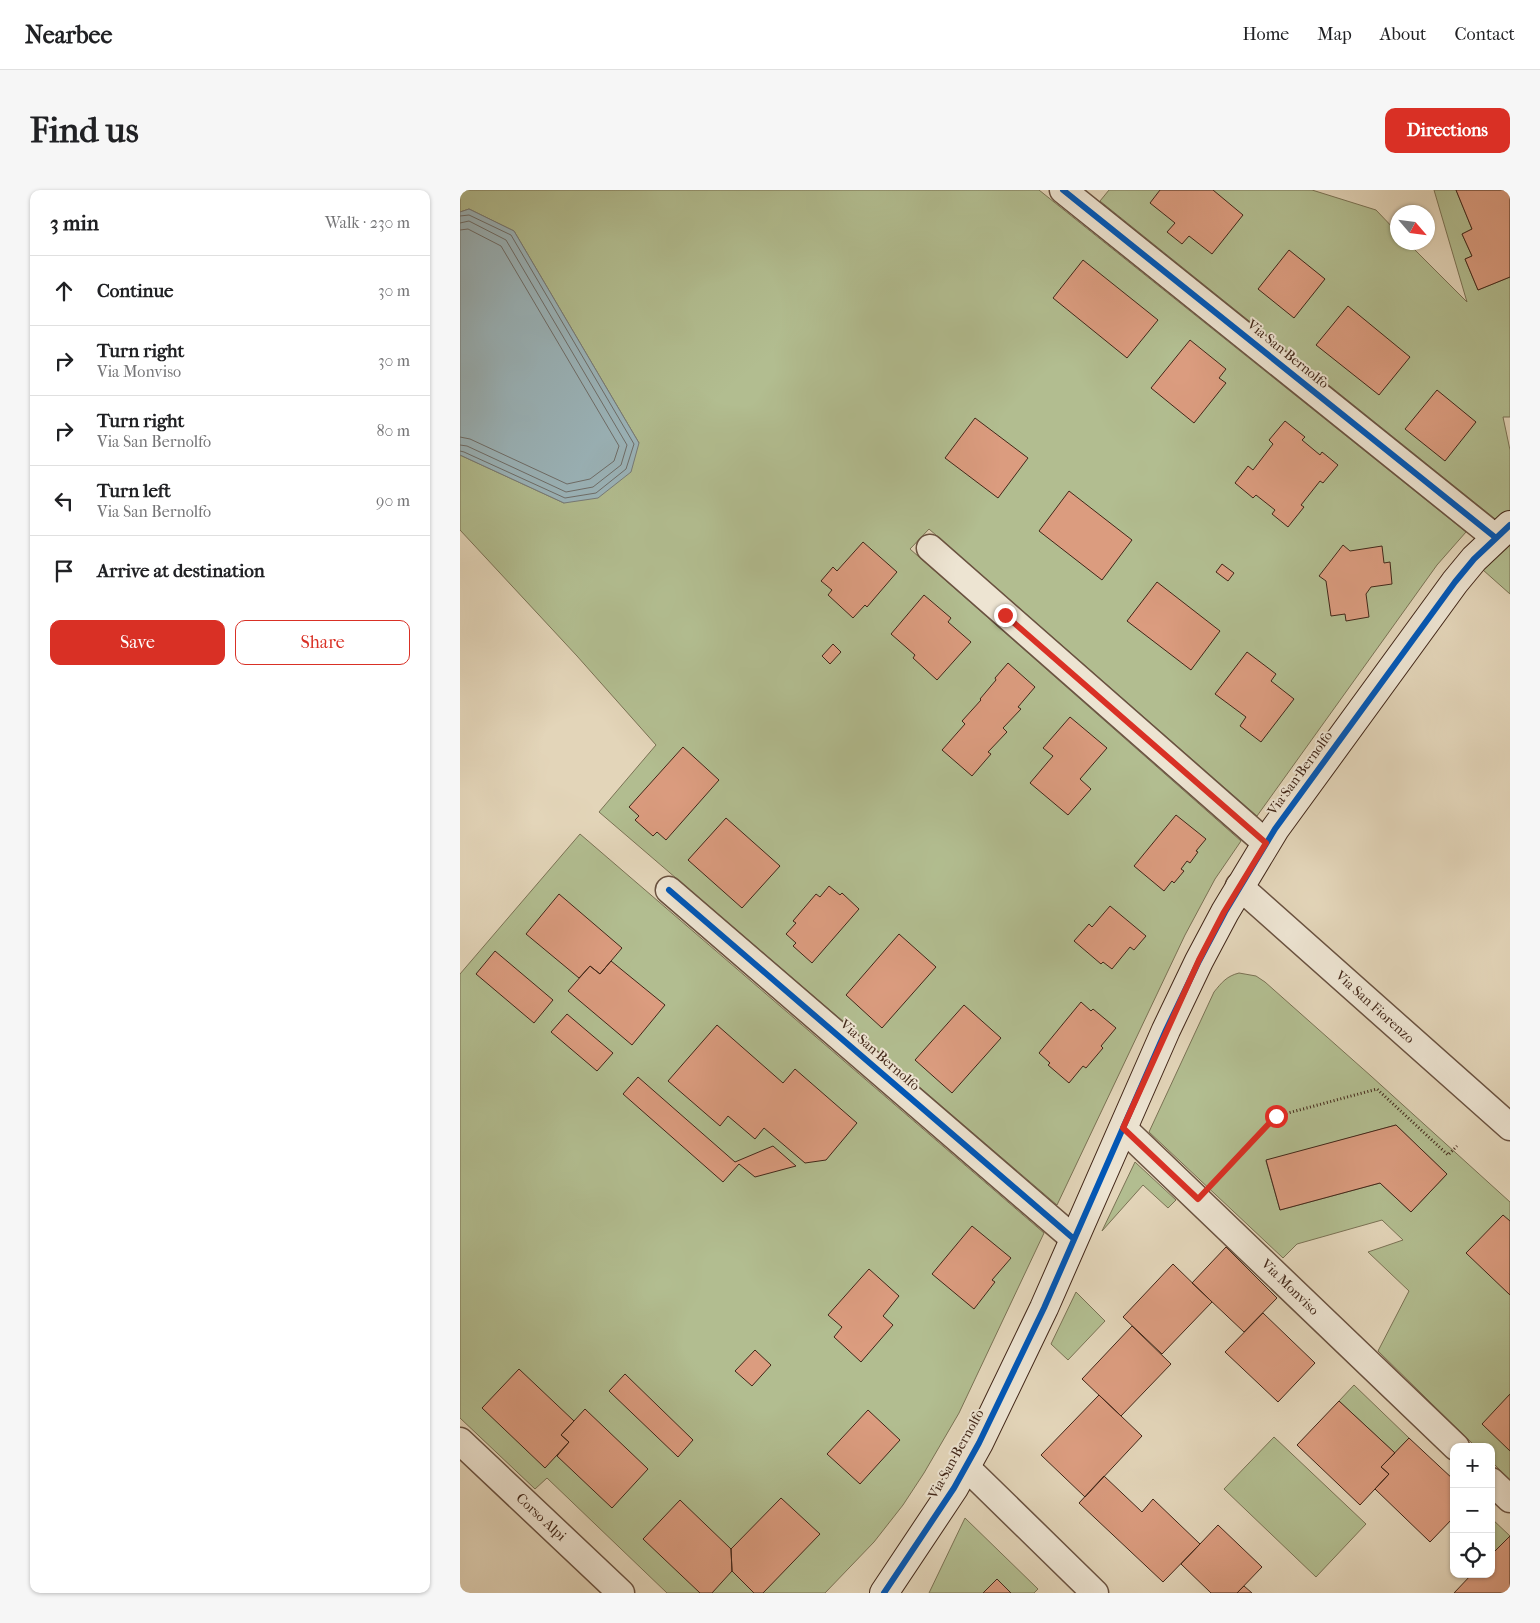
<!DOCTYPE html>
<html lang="en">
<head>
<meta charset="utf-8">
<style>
	body { margin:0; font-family:"IM FELL French Canon",serif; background:#f6f6f6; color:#202124 }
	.controls { position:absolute; right:15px; bottom:15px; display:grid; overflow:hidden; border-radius:10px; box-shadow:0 1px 4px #0004 }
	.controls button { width:45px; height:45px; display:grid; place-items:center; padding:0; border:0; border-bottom:1px solid #e0e0e0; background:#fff; color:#202124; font:25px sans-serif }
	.compass { position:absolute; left:930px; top:15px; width:45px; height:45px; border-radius:50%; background:#fff; box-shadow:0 1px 4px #0004; rotate:118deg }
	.stop { position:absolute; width:15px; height:15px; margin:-11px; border:4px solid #d93025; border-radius:50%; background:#fff }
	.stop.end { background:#d93025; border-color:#fff; box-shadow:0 1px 5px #0008 }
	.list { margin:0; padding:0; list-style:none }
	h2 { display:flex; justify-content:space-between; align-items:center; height:65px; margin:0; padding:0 20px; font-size:21px }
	h2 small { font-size:16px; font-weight:400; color:#757577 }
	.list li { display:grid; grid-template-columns:32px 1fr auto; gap:15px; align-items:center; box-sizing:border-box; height:70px; padding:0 20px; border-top:1px solid #e0e0e0 }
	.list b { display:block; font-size:19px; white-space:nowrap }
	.list p { margin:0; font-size:16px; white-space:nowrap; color:#757577 }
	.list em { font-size:16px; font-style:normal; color:#757577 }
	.actions { display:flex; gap:10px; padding:15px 20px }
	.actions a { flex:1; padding:11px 0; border:1px solid #d93025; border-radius:10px; text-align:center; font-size:18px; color:#d93025 }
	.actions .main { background:#d93025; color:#fff }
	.icon { flex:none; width:28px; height:28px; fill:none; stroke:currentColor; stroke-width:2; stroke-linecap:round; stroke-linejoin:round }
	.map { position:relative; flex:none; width:1050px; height:1403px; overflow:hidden; border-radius:10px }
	header { display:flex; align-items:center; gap:30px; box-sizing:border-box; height:70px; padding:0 25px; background:#fff; border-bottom:1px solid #e0e0e0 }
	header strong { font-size:24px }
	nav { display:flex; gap:28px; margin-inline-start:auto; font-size:18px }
	.intro { display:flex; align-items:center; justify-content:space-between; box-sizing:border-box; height:120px; padding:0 30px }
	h1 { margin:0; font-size:35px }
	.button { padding:12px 22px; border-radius:10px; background:#d93025; color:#fff; font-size:18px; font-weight:700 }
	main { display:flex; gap:30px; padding:0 30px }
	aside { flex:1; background:#fff; border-radius:10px; box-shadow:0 1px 4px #0004 }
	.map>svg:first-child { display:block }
</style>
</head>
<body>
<header>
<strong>Nearbee</strong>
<nav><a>Home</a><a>Map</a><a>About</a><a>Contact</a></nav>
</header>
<div class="intro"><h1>Find us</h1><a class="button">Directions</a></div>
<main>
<aside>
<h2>3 min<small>Walk · 230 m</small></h2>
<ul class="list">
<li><svg class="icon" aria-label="ahead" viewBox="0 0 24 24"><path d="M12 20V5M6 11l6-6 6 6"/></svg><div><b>Continue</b></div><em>30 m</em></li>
<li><svg class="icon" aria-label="right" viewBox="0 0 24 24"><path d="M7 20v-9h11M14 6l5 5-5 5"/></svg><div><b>Turn right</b><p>Via Monviso</p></div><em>30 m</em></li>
<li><svg class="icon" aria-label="right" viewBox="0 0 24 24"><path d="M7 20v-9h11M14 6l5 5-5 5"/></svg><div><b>Turn right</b><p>Via San Bernolfo</p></div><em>80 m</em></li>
<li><svg class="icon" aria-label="left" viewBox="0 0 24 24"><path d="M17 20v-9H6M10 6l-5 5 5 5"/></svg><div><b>Turn left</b><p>Via San Bernolfo</p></div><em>90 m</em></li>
<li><svg class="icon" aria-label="arrive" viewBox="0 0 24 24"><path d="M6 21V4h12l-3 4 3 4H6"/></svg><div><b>Arrive at destination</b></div></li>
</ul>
<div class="actions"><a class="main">Save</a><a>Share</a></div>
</aside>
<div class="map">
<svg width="1050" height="1403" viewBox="0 0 1050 1403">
	<rect width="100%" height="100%" fill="#e3d5b9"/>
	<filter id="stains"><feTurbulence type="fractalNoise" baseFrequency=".004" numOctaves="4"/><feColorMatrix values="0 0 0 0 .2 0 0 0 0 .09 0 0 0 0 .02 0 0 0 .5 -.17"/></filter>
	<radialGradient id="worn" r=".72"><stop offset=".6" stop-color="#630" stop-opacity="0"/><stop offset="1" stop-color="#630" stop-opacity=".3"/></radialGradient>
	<path fill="#b2bd90" stroke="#7a7254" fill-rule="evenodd" d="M0 0H579L1006 342 977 375 797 626 469 339 450 359 781 651 755 689 725 745 597 1015 139 622 196 555 117 466 0 340V265L104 313 179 253 54 41 9 19 0 22Z
		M649 0H852L916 20 937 42 938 52 948 53 1007 112 974 0H996L1012 39 1002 44 1012 66 1005 69 1018 100 1050 87V227H1043L1050 260V323L1039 332 640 11Z
		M1050 354V404L1023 380Z
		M120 644 584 1043 499 1223 464 1283 443 1315 414 1352 365 1403H207L87 1288 75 1299 0 1228V784Z
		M779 783 796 786 805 792 911 886 1050 1012V1290L1031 1271V1257H1016L918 1161 949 1101 908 1062 943 1050 922 1030 837 1054 823 1068 689 942 754 802C762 792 767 786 779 783ZM936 935 987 984 951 1022 920 993 820 1020 806 971Z
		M675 972 716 1010 708 1018 683 995 642 1041Z
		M616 1102 645 1131 608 1170 591 1154Z
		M894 1195 949 1248 935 1263 879 1211Z
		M814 1247 906 1334 856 1387 764 1299Z
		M505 1328 578 1399 574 1403H551L537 1389 523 1403H469Z
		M1031 1328 1050 1346 1031 1365Z"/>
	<path fill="#9bb5bb" stroke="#777c7a" d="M9 19 54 41 179 253 171 282 138 308 104 313 0 265V22Z"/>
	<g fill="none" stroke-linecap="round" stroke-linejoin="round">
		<path stroke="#6e6e6a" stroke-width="1" d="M0 26 9 25 51 45 174 254 166 279 136 303 105 308 4 262 0 261
			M0 33 9 31 46 50 167 255 161 275 133 297 106 302 7 256 0 255
			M0 40 8 39 41 56 159 256 154 271 130 289 107 294 10 249 0 247"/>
	</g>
	<path fill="#db9c7f" stroke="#412618" d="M700 0H753L783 25 752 64 729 46 722 54 707 42 715 33 690 13Z
		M996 0H1047L1050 6V87L1018 100 1005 69 1012 66 1002 44 1012 39Z
		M829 60 865 89 834 128 798 99Z
		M623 70 698 130 667 168 593 108Z
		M888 116 950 167 919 205 856 155Z
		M730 150 766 179 759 188 766 193 734 233 691 198Z
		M977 200 1016 232 985 271 945 239Z
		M515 228 568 268 538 308 485 268Z
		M825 231 845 247 842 250 860 265 862 262 878 275 863 293 860 291 841 315 844 317 828 337 812 324 815 320 796 305 793 308 775 293 788 276 793 280 813 254 809 250Z
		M609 301 672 350 642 390 579 341Z
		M403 352 437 382 407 417 405 415 393 428 368 405 372 400 361 391 373 377 377 381Z
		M883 355 890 361 922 356 924 373 930 372 932 394 911 397 906 404 909 427 886 431 885 424 871 426 866 391 859 386Z
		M762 374 774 383 768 391 756 382Z
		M697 392 760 441 731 480 667 431Z
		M464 405 491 428 488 432 511 452 477 490 453 468 455 465 431 444Z
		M373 454 381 462 370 474 362 466Z
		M787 462 816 484 811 491 834 509 801 552 780 536 786 527 755 504Z
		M548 473 575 497 558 517 561 519 543 538 547 542 528 562 531 564 512 586 482 560 505 534 502 531 521 510 520 509 536 490 535 488Z
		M610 527 647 558 620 589 631 599 608 625 570 593 593 566 583 558Z
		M223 557 259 590 206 650 197 642 193 646 175 630 179 626 169 617Z
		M716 625 746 649 736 661 738 662 730 673 727 671 721 679 724 681 714 693 712 691 704 701 674 676Z
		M266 628 320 676 282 718 228 670Z
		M369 696 380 705 382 703 399 719 352 773 333 756 336 753 326 744 336 733 333 731 356 704 360 707Z
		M99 704 162 758 140 784 130 776 119 788 66 744Z
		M650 716 686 746 674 760 670 757 652 779 643 772 641 774 614 751 629 734 632 737Z
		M439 744 476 777 422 838 386 805Z
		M35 761 93 810 74 833 16 784Z
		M151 771 205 815 172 855 108 801 130 776 140 784Z
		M621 812 631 821 633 819 656 838 641 856 643 858 626 878 623 876 609 893 588 875 590 873 579 863Z
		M504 815 541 848 492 903 455 870Z
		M107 824 153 863 137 881 91 842Z
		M257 835 323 893 335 879 397 933 366 970 345 973 304 938 295 949 268 926 260 936 208 891Z
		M178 887 275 972 313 956 336 976 295 987 279 974 263 992 163 904Z
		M936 935 987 984 951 1022 920 993 820 1020 806 970Z
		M1043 1025 1050 1031V1105L1006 1063Z
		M512 1036 551 1068 532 1090 535 1092 514 1119 472 1084Z
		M766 1057 817 1108 784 1142 732 1093Z
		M713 1074 752 1112 702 1164 663 1127Z
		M409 1079 439 1106 423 1126 433 1135 401 1172 374 1147 382 1137 368 1125Z
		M803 1123 855 1173 818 1212 765 1162Z
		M672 1136 711 1174 661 1226 622 1189Z
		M295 1160 311 1175 292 1196 275 1181Z
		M59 1179 114 1231 101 1245 109 1252 85 1278 22 1218Z
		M165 1184 233 1250 218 1267 149 1201Z
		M1050 1204V1261L1022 1234Z
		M639 1205 682 1246 625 1307 581 1265Z
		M879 1211 935 1263 921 1277 929 1284 900 1315 837 1255Z
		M125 1219 188 1279 152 1318 97 1266 109 1252 101 1245Z
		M408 1220 440 1250 400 1294 367 1264Z
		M949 1248 994 1290V1327L970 1352 915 1299 929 1284 921 1277Z
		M644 1286 682 1322 693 1309 740 1354 703 1392 619 1313Z
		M321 1308 360 1344 303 1403H294L272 1381 271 1359Z
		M220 1310 271 1359 272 1381 252 1403H240L183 1349Z
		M758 1335 802 1377 777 1403H751L721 1374Z
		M1050 1346V1403H994L1012 1384H1031V1365Z
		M537 1389 551 1403H523Z
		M784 1396 792 1403H777Z"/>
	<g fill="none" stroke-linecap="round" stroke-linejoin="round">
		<defs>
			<path id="street" d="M603 0 1036 348
				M470 358 806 653
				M779 696 1050 937
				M209 700 614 1049
				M663 938 996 1257
				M0 1251 161 1403
				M506 1277 635 1403
				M1031 1291 1050 1309"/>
			<path id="secondary" d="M424 1403 494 1298 519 1253 584 1118 706 840 739 771 765 722 815 639 995 392 1014 369 1050 335"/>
		</defs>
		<use href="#street" stroke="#6a5240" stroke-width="29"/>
		<use href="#secondary" stroke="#412618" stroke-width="30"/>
		<path stroke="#412618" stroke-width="3" stroke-dasharray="1 2.5" stroke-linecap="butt" d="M756 990 817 926 917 899 988 965 997 956"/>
		<use href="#street" stroke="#ede4d2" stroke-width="26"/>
		<use href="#secondary" stroke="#ede4d2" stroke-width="28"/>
		<defs>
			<path id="cycleway" d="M603 0 1036 348
				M209 700 614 1049
				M424 1403 494 1298 519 1253 584 1118 706 840 739 771 765 722 815 639 995 392 1014 369 1050 335"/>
		</defs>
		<use href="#cycleway" stroke="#ede4d2" stroke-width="9"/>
		<use href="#cycleway" stroke="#0057b8" stroke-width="6"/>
	</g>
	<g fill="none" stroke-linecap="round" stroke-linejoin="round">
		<path stroke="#d93025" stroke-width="6" d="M545 425 806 653 764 722 739 770 663 938 738 1009 816 926"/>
	</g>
	<g text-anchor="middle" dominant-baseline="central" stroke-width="4" stroke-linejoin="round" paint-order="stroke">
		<g font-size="14" fill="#412618" stroke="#ede4d2">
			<text transform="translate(828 164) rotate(39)">Via San Bernolfo</text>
			<text transform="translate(840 583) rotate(-54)">Via San Bernolfo</text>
			<text transform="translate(915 817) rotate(42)">Via San Fiorenzo</text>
			<text transform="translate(420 865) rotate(41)">Via San Bernolfo</text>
			<text transform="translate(830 1097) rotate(44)">Via Monviso</text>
			<text transform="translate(496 1264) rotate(-61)">Via San Bernolfo</text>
			<text transform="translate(81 1327) rotate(43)">Corso Alpi</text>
		</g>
	</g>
	<rect width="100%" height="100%" filter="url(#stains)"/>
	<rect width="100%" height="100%" fill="url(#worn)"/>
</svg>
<div class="controls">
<button>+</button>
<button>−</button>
<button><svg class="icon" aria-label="locate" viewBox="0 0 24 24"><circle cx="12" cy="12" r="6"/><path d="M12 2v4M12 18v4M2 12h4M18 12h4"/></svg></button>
</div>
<svg class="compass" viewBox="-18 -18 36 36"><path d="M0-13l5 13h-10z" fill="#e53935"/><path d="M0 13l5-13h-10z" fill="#757577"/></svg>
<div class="stop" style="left:816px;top:926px"></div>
<div class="stop end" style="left:545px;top:425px"></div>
</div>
</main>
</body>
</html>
